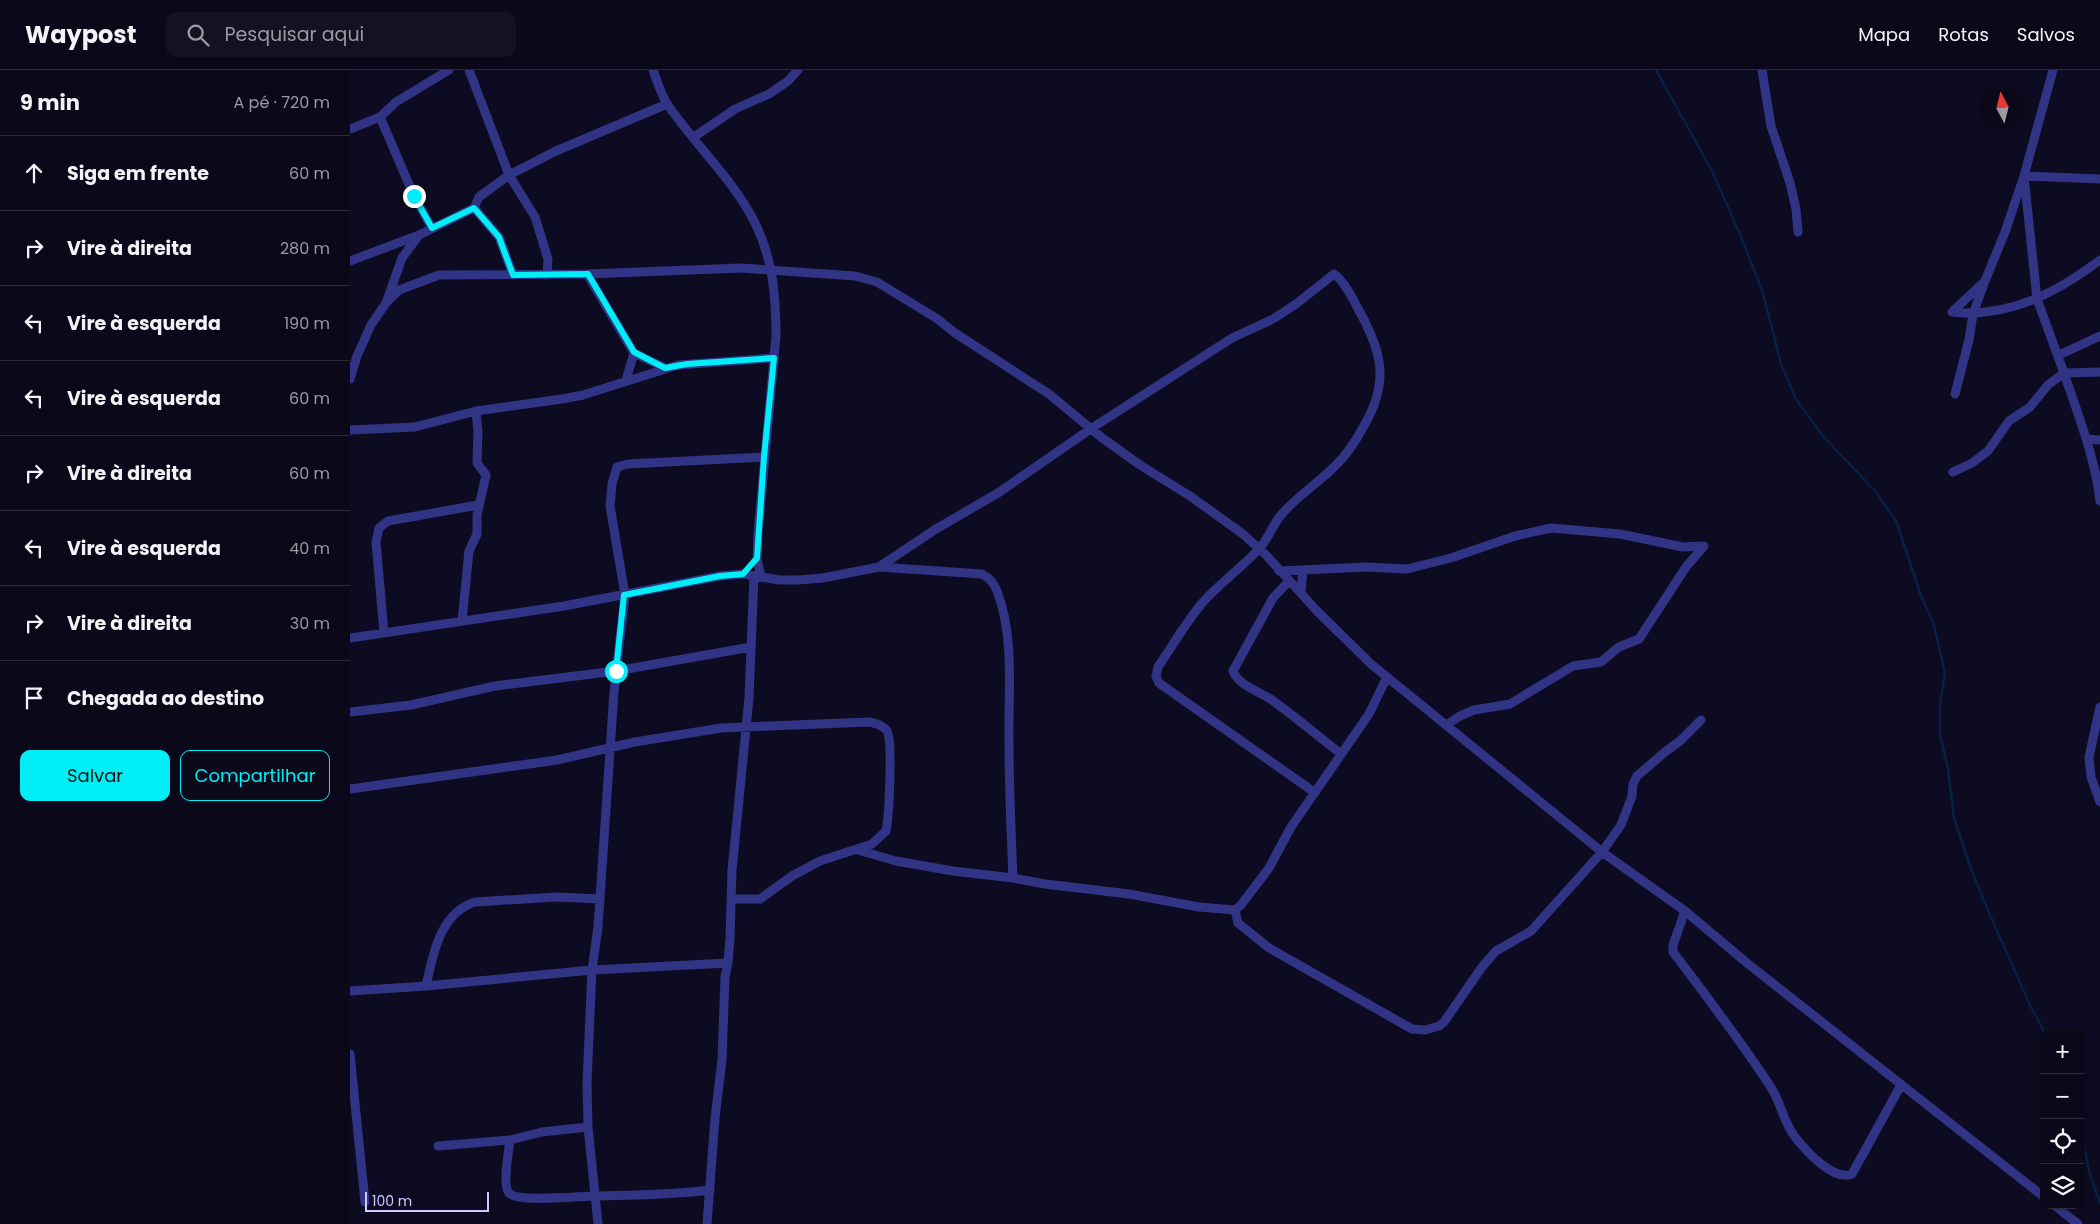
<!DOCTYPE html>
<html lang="pt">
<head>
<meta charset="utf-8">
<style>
	body { margin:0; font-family:Poppins,sans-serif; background:#131122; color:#f1f3f6 }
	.controls { position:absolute; right:15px; bottom:15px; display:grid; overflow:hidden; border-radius:10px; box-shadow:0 2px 8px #0003 }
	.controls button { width:45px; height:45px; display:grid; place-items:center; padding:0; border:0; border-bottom:1px solid #2a2938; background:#0a0819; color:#f1f3f6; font:25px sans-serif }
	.compass { position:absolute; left:1630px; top:15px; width:45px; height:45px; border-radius:50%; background:#0a0819; box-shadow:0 2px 8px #0003; rotate:353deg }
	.scale { position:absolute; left:15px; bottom:12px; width:124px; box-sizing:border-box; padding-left:5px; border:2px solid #cdcbff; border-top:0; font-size:14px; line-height:18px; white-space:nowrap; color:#cdcbff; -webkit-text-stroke:4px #0d0b21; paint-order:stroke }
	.stop { position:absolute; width:15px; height:15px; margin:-11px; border:4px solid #00eef6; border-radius:50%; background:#fff }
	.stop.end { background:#00eef6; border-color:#fff; box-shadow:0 1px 5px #0008 }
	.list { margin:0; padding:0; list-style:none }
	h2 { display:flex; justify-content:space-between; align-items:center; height:65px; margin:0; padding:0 20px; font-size:21px }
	h2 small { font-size:16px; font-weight:400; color:#999aa2 }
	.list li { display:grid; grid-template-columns:32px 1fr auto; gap:15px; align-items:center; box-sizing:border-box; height:75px; padding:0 20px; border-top:1px solid #2a2938 }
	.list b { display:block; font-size:19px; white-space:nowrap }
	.list em { font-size:16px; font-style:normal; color:#999aa2 }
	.actions { display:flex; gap:10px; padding:15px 20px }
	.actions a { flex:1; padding:11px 0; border:1px solid #00eef6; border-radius:10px; text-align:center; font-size:18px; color:#00eef6 }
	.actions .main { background:#00eef6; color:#111 }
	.icon { flex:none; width:28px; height:28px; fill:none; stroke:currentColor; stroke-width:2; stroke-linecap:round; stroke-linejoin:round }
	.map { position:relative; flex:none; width:1750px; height:1154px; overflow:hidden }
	header { display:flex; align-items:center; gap:30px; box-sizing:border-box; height:70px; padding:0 25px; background:#0a0819; border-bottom:1px solid #2a2938 }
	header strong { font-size:24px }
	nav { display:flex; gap:28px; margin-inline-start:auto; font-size:18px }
	.search { width:350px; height:45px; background:#131122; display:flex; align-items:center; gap:12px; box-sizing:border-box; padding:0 18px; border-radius:10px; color:#999aa2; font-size:19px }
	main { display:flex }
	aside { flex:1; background:#0a0819 }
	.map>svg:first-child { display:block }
</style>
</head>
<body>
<header>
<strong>Waypost</strong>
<div class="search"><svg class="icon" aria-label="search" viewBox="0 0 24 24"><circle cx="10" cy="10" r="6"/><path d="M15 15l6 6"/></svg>Pesquisar aqui</div>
<nav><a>Mapa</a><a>Rotas</a><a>Salvos</a></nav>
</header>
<main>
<aside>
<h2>9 min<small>A pé · 720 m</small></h2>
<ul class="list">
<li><svg class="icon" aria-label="ahead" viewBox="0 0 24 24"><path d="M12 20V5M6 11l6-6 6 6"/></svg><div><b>Siga em frente</b></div><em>60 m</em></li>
<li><svg class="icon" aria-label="right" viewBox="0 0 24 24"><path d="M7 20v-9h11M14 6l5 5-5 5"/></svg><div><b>Vire à direita</b></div><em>280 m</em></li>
<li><svg class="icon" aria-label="left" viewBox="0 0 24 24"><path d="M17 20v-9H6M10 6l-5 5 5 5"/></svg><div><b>Vire à esquerda</b></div><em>190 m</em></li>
<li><svg class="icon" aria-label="left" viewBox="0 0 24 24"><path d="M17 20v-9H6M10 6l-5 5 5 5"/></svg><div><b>Vire à esquerda</b></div><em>60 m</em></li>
<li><svg class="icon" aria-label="right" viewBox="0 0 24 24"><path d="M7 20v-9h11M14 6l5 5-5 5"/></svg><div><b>Vire à direita</b></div><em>60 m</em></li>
<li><svg class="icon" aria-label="left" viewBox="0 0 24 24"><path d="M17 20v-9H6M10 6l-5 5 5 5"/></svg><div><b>Vire à esquerda</b></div><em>40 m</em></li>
<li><svg class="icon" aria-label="right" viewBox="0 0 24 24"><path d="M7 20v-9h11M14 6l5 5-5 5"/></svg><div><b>Vire à direita</b></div><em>30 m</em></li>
<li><svg class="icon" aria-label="arrive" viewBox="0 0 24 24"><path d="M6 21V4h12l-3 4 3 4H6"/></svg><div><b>Chegada ao destino</b></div></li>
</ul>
<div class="actions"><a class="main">Salvar</a><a>Compartilhar</a></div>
</aside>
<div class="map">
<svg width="1750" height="1154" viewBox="0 0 1750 1154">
	<rect width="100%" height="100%" fill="#0d0b21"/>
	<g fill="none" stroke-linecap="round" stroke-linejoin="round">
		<path stroke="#062144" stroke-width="2.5" d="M1306 0 1361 99 1390 164 1413 223 1431 294 1446 329 1472 365 1526 422 1546 451 1571 526 1584 555 1595 603 1590 634V664L1598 699 1604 748 1621 799 1640 845 1679 933 1695 963
			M1731 1061 1740 1105 1750 1133"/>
		<path stroke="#313485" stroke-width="9" d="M119 0 159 105 185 147 198 189 197 205
			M303 0C307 11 311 25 318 35 345 75 385 111 406 155 423 190 426 228 426 266L408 463 407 489 411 506
			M1412 0 1421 56 1440 113 1446 139 1448 162
			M1703 0 1674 106 1687 229 1714 303 1750 302
			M30 47 64 126 82 158
			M0 59 30 47 46 32 99 0
			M344 67 385 39 419 24 438 11 448 0
			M124 138 149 167 163 205
			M0 191 69 165 124 138 129 127 159 105 206 81 317 34
			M237 204 284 283 315 298
			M36 233 49 220 89 205 237 204 391 198 505 206 527 212 586 248 605 263 699 324 751 367 790 395 840 426 893 464 916 485 967 541 1021 594 1252 782 1335 841 1397 893 1694 1127
			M1602 242C1659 248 1706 223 1750 190
			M1602 242 1633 213
			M1709 285 1750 266
			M0 309 7 286 21 255 36 233 52 188 69 165
			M276 310 284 283
			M1605 324 1619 270 1623 244 1635 211 1655 162 1674 106 1750 109
			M0 360 65 357 126 341 212 329 233 325 328 295 424 288
			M1736 369 1750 370
			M1603 402 1622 393 1638 381 1659 351 1680 337 1698 315 1714 303C1728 345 1745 387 1750 431
			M529 497 632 504C640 508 644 513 647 521 665 568 658 622 659 671 659 717 661 762 663 808
			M929 501 1017 497 1057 499 1101 488 1165 466 1201 458 1270 464 1333 477 1354 476
			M938 512 923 528 883 601C889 617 913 622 926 633 948 649 969 667 990 683
			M951 522 953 500
			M112 551 119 481 127 464V445L136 405 127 393 128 362 126 341
			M34 563 26 472 29 458 38 451 128 435
			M0 568 214 536 370 506 393 504 429 510H448L473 508 529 497 586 459 648 423 742 358 882 268 923 249 946 234 984 204C994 210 1005 233 1011 244 1033 285 1038 313 1015 354 1007 369 997 385 984 397 967 414 946 427 931 445 922 456 918 470 908 480 891 498 870 513 853 532 836 552 823 575 808 597L806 606 809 613 964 722
			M1750 637 1739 687 1741 707 1750 732
			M0 642 61 635 145 616 266 601 401 577
			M1096 655 1110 646 1124 640 1160 634 1223 596 1251 592 1269 577 1289 569 1336 497 1354 476
			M0 719 207 690 285 672 371 658 520 652C527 654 533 655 537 661 543 671 539 746 536 761L522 774 470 791 442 806 410 829H382
			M508 780 546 791 603 801 663 808 695 814 779 824 849 837 885 840 891 835 919 798 941 757 1019 644 1037 607
			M885 840 888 853 919 878 1062 959 1075 960 1089 956 1094 952 1132 897 1146 881 1181 861 1252 782 1271 755 1282 726 1283 714 1287 706 1315 682 1330 671 1351 650
			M1335 841 1323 875V882C1357 927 1391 971 1422 1019 1431 1034 1434 1053 1445 1067 1455 1080 1484 1112 1502 1104L1551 1015
			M76 916C83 884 90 843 125 832L207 827 250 829
			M0 921 76 916 242 900 378 893
			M0 984 15 1132
			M160 1070C159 1080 152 1115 159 1123 168 1133 230 1126 245 1126 284 1125 321 1125 360 1120
			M88 1076 160 1070 192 1062 238 1057
			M1704 1135 1728 1154
			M248 1154 238 1057 237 1012 242 900 248 857 264 622 275 525 260 436 262 414 267 397 278 394 414 387
			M357 1154 365 1048 372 990 375 907 378 893 380 868 382 800 399 628 404 506"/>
	</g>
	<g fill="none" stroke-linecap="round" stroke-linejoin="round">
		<path stroke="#00eef6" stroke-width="6" d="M64 126 82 158 124 138 149 167 163 205 238 204 284 282 315 298 337 294 424 288 414 387 407 488 393 504 370 506 274 525 266 601"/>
	</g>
</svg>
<div class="controls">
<button>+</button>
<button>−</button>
<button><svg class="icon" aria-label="locate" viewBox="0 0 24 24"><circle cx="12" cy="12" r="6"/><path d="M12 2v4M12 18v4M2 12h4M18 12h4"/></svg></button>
<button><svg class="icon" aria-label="layers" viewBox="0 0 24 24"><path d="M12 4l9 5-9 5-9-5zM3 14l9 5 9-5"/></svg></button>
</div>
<svg class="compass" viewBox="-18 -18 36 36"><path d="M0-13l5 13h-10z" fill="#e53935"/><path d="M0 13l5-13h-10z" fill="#999aa2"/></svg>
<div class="scale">100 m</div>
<div class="stop" style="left:266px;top:601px"></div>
<div class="stop end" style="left:64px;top:126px"></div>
</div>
</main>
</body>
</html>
